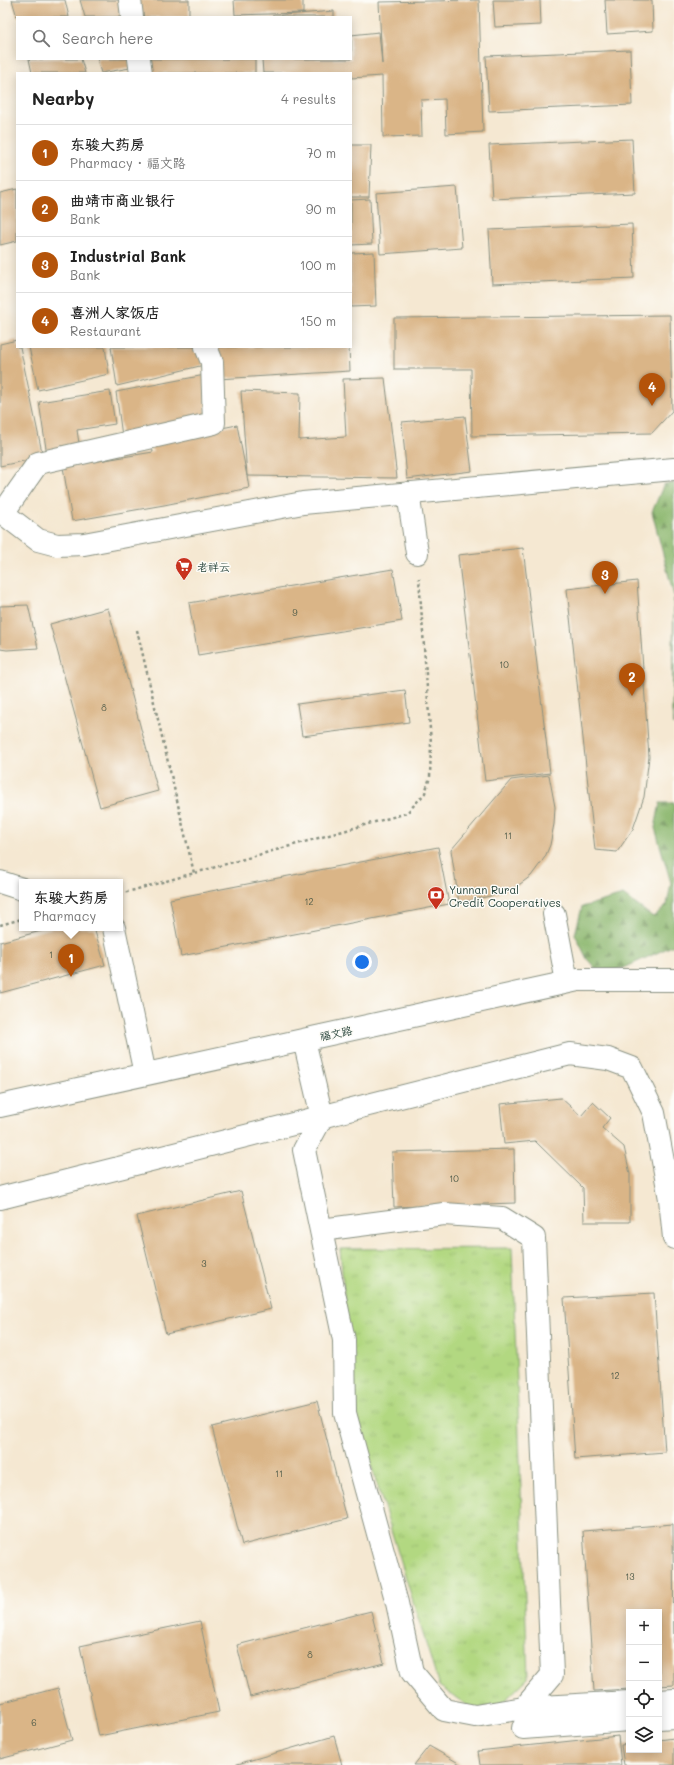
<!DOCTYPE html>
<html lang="en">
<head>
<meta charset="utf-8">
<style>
	body { margin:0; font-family:Mali,"LXGW WenKai TC",sans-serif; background:#f2f2f2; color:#222 }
	.controls { position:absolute; right:12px; bottom:12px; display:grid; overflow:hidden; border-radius:0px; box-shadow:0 2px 10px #0003 }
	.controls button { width:36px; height:36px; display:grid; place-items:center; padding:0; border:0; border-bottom:1px solid #e0e0e0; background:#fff; color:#222; font:20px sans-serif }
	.you { position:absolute; left:362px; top:962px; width:14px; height:14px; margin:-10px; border:3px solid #fff; border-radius:50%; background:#1a73e8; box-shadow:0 0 0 6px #1a73e833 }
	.badge { display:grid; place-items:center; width:26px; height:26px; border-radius:50%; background:#b45309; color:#fff; font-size:13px; font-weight:700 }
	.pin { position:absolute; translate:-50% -33px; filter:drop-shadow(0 1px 2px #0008) }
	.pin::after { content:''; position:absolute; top:21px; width:14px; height:12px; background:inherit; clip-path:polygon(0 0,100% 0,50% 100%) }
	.popup { position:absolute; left:19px; top:879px; width:104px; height:52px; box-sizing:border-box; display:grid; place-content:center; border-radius:0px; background:#fff; filter:drop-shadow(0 1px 3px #0005); font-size:13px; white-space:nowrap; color:#767676 }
	.popup b { font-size:15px; color:#222 }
	.popup::after { content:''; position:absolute; left:50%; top:100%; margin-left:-8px; border:8px solid transparent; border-top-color:#fff }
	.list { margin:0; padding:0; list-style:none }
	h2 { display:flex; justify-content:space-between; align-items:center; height:52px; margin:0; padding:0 16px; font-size:17px }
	h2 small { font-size:13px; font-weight:400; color:#767676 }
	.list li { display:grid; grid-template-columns:26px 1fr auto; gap:12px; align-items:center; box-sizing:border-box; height:56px; padding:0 16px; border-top:1px solid #e0e0e0 }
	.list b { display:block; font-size:15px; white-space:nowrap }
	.list p { margin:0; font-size:13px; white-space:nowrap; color:#767676 }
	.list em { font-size:13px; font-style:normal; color:#767676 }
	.icon { flex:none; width:22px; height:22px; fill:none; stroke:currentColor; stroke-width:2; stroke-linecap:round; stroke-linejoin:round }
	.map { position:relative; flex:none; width:674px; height:1765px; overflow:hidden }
	.search { position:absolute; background:#fff; box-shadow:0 2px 10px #0003; left:16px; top:16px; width:336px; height:44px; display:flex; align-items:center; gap:10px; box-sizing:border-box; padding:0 14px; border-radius:0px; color:#767676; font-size:15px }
	.panel { position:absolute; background:#fff; box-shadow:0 2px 10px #0003; left:16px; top:72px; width:336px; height:276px; border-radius:0px }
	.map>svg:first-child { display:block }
</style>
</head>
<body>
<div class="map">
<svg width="674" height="1765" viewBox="0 0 674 1765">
	<defs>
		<pattern id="grass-tufts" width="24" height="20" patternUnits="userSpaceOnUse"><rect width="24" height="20" fill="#b2d881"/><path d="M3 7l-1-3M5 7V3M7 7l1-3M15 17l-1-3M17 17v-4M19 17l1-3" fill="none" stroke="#99ba70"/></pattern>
		<pattern id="forest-firs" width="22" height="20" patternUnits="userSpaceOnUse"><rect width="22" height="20" fill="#8db86f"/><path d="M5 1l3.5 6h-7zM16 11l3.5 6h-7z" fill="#73975c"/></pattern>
	</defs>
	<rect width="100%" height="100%" fill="#fdfcf7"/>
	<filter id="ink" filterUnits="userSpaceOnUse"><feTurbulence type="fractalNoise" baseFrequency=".025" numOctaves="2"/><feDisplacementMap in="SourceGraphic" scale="8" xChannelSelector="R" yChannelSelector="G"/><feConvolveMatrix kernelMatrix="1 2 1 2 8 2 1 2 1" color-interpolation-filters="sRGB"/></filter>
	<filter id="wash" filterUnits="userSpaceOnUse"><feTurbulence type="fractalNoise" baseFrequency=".012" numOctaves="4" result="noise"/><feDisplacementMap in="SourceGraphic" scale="16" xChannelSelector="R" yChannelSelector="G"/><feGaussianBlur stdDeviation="0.9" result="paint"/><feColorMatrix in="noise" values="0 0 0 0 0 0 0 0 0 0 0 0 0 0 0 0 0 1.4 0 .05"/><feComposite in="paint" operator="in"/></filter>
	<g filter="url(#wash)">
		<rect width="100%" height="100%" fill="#f5e8d2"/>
		<path fill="url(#grass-tufts)" stroke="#688a5a" d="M512 1248 528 1678 500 1705 474 1710 439 1686 354 1409 340 1249Z"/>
		<path fill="url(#forest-firs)" stroke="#567a52" d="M674 483V596L652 512 664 484Z
			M674 598V725L672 711Z
			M660 803H674V945L624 968 599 972 587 959 575 934 582 907 623 895 653 917 667 905 671 883 655 828Z"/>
		<g id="blocks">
			<path fill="#dab587" d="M12 0H65L69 17H17Z
				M80 0H120L123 17H85Z
				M136 0H189V17H137Z
				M234 0H303V13L235 15Z
				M479 0 483 132 446 134 445 99 421 100 422 136 383 137 382 76 351 78V73H263L262 59H351V35L379 32 382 64 379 2Z
				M493 0H540L541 25 495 27Z
				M605 0H652L653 31 607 34Z
				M334 11V17H272V16Z
				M630 50 632 105 489 111 486 56Z
				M29 59H81L85 73H32Z
				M97 59H129L130 68 101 73Z
				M148 59H255V73H149Z
				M632 139 635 193 492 199 489 145Z
				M351 145H371L369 197H351Z
				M457 187 462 248 380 254 376 193Z
				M17 189V241L0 245V193Z
				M370 199 372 244 351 245V200Z
				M632 224 634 278 492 284 489 230Z
				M374 252 376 306 351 307V253Z
				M670 315 672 411 652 433 472 436 471 369H394V318Z
				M17 340V347H20L43 457 0 466V344Z
				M29 347H105L109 374 38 390Z
				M111 347H196L204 365 117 386Z
				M216 347H349L350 371 218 379Z
				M205 375 206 418 122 436 116 392Z
				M385 378 397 478 247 476 249 488 164 505 72 521 63 467 153 452 151 442 237 425 247 476 241 391 300 393 299 440 346 437 343 379Z
				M110 391 115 424 77 430 80 450 47 455 39 402Z
				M465 416 472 471 407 479 402 422Z
				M523 548 550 773 485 781 458 555Z
				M393 569 402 621 198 655 189 603Z
				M637 581 649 757 644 797 633 829 617 852 595 850 567 589Z
				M28 605 38 648 7 650 0 649V606Z
				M108 608 158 791 100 807 50 624Z
				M405 690 409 722 302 736 297 704Z
				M549 775 555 807 554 824 550 845 545 857 531 876 516 887 490 896 459 903 451 850 511 780Z
				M438 847 449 904 181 956 170 899Z
				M52 928H94L105 965 0 993V942Z
				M561 1098 581 1116 593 1102 610 1118 602 1128 624 1147 630 1174V1222H584L583 1188 535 1141 504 1144 500 1104Z
				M514 1149 515 1203 394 1207 392 1152Z
				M241 1191 271 1309 166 1334 137 1216Z
				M654 1293 665 1452 575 1459 564 1298Z
				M317 1401 347 1519 242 1545 212 1427Z
				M673 1524 674 1685 659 1686V1612H629V1689L594 1691 583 1531Z
				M371 1611 384 1663 250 1697 237 1645Z
				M200 1621 219 1712 99 1736 80 1646Z
				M58 1688 72 1740 0 1759V1703Z
				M334 1736 342 1765H234Z
				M618 1736 621 1765H480L478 1751Z
				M674 1738V1765H624L621 1745 629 1744V1750H659V1740Z
				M429 1746 462 1765H414Z"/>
		</g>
	</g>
	<g filter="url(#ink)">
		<use href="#blocks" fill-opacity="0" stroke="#8a9283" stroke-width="1"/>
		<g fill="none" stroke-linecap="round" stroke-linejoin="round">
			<defs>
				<path id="minor" d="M130 0 132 17
					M139 59 141 73
					M408 493 417 553
					M0 511 38 540 57 545 84 544 303 503 674 469
					M3 513 38 463 214 423 212 362 206 347
					M0 882 22 889
					M554 914 567 982
					M114 928 145 1074
					M304 1040 322 1117 304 1150 344 1340 345 1413 397 1603 412 1672 444 1710 475 1716 524 1708 552 1675 534 1238 502 1218 444 1214 321 1230
					M0 1106 578 980H674
					M0 1198 570 1054 608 1059 632 1068 654 1113 670 1199 674 1238
					M659 1701 674 1700
					M524 1708 629 1702
					M659 1718 674 1717
					M523 1728 629 1720"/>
			</defs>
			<use href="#minor" stroke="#8a9283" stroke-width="24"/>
			<path stroke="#8a9283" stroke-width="2.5" stroke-dasharray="3 3" stroke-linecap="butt" d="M137 630 194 873
				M120 894 407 813 425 793 430 777 431 743 419 578
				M0 925 22 919"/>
			<use href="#minor" stroke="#fff" stroke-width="22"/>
		</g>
	</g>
	<defs>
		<symbol id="supermarket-pin" viewBox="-11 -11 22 30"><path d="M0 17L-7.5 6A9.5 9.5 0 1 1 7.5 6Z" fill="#c8321e" stroke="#fdfcf7"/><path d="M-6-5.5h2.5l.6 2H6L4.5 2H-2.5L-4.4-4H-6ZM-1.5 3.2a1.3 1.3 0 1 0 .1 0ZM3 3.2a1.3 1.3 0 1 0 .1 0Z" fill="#fff"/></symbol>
		<symbol id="bank-pin" viewBox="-11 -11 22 30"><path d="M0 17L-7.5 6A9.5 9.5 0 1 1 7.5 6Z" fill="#c8321e" stroke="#fdfcf7"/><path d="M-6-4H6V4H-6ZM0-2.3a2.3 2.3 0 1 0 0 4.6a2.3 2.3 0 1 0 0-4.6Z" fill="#fff"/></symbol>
	</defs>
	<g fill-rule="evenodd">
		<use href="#supermarket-pin" x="174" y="556" width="20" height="27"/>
		<use href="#bank-pin" x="426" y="885" width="20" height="27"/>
	</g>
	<g text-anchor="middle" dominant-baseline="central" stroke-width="3" stroke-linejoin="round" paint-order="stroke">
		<g font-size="9" fill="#4e5b49">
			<text x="295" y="612">9</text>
			<text x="504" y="664">10</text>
			<text x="104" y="707">8</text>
			<text x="508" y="835">11</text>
			<text x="309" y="901">12</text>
			<text x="51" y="954">1</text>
			<text x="454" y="1178">10</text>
			<text x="204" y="1263">3</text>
			<text x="615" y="1375">12</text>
			<text x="279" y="1473">11</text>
			<text x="630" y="1576">13</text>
			<text x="310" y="1654">8</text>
			<text x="34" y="1722">6</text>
		</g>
		<g font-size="11" fill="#1f3d34" stroke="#fdfcf7" text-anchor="start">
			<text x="197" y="566">老祥云</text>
			<text x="449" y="889">Yunnan Rural<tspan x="449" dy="13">Credit Cooperatives</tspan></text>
		</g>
		<g font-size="11" fill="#1f3d34" stroke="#fdfcf7">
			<text transform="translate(336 1033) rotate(-12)">福文路</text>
		</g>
	</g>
</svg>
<div class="controls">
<button>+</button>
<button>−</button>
<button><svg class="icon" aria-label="locate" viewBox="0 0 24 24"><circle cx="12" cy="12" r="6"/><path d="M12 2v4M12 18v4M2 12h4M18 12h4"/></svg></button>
<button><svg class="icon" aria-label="layers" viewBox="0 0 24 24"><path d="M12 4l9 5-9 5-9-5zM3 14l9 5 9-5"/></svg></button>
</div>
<div class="you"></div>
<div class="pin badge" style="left:71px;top:977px">1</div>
<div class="popup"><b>东骏大药房</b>Pharmacy</div>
<div class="pin badge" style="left:632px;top:696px">2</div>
<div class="pin badge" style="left:605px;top:594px">3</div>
<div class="pin badge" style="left:652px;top:406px">4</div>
<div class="search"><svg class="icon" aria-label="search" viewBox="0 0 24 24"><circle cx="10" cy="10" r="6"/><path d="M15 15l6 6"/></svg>Search here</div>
<section class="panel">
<h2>Nearby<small>4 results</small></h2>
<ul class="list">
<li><span class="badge">1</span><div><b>东骏大药房</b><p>Pharmacy · 福文路</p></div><em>70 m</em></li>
<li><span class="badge">2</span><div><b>曲靖市商业银行</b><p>Bank</p></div><em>90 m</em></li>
<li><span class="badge">3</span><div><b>Industrial Bank</b><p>Bank</p></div><em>100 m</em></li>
<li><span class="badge">4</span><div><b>喜洲人家饭店</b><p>Restaurant</p></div><em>150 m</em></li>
</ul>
</section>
</div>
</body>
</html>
